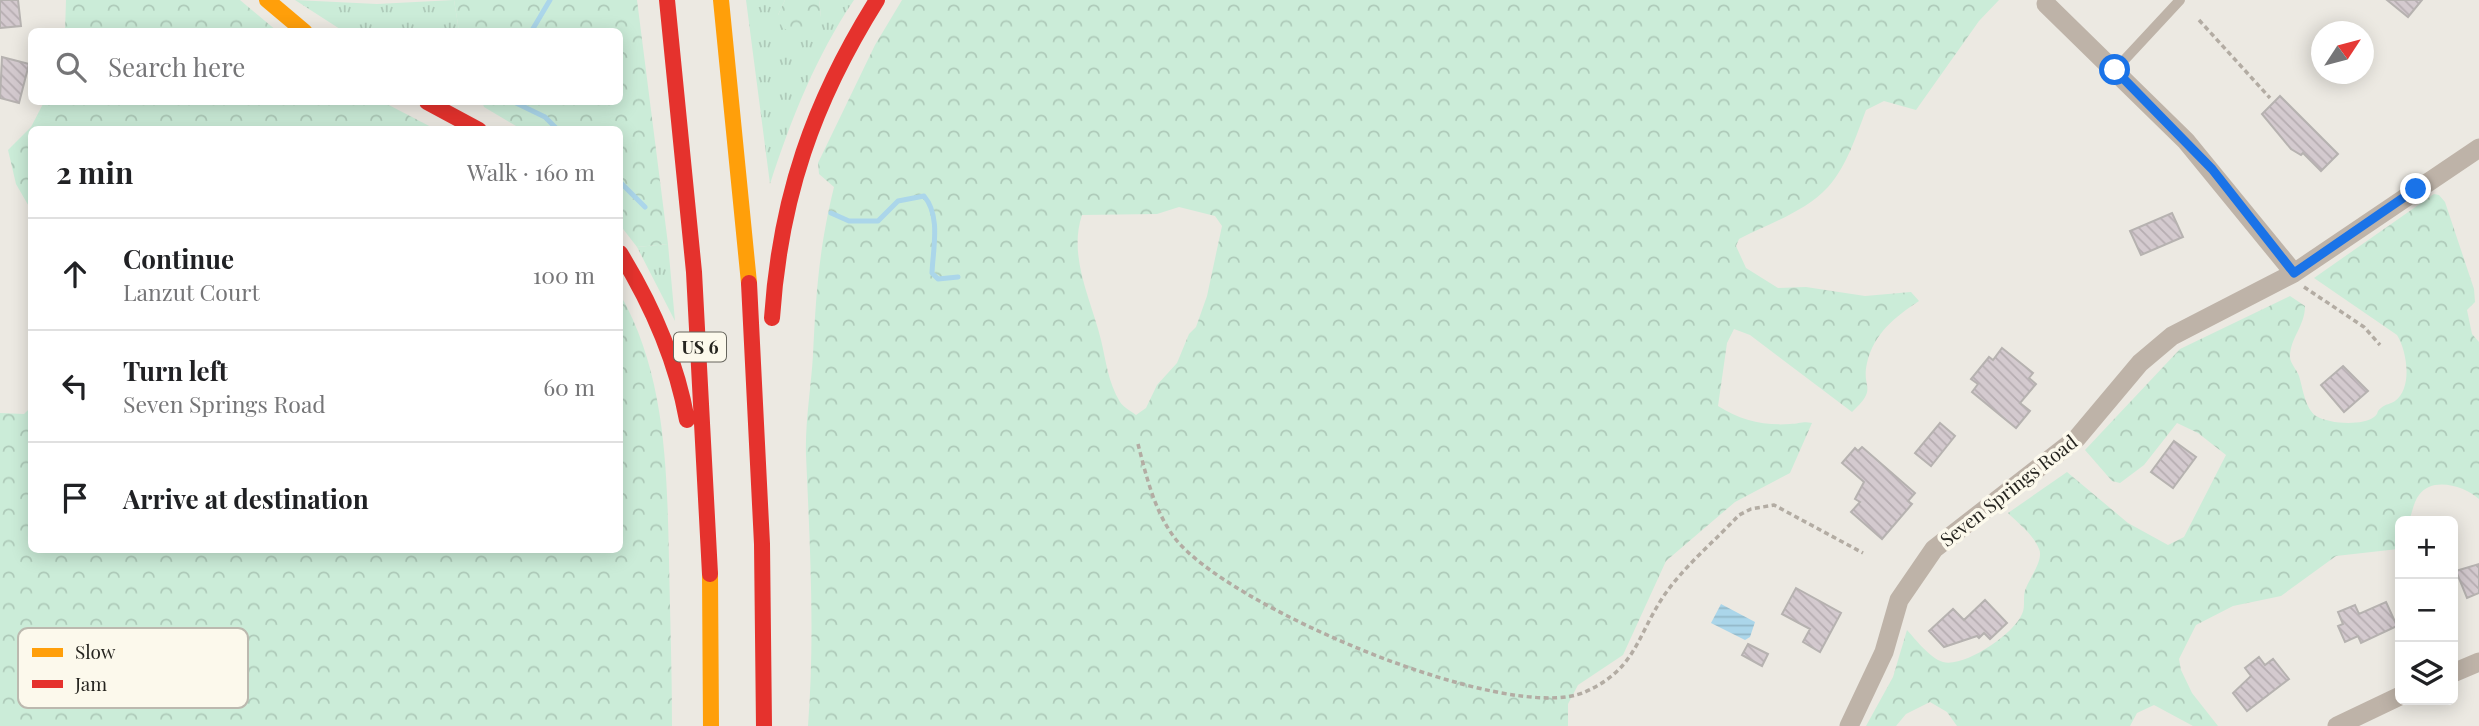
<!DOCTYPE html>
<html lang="en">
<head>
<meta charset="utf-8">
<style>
	body { margin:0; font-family:"Playfair Display",serif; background:#f6f6f6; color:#202124 }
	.controls { position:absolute; right:21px; bottom:21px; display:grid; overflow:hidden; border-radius:10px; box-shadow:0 4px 18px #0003 }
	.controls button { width:63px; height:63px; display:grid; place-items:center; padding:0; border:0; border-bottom:2px solid #e0e0e0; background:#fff; color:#202124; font:35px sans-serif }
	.compass { position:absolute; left:2311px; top:21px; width:63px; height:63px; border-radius:50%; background:#fff; box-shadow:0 4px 18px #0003; rotate:54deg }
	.stop { position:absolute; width:21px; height:21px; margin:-16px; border:5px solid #1a73e8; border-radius:50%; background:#fff }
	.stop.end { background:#1a73e8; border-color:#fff; box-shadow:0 2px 7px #0008 }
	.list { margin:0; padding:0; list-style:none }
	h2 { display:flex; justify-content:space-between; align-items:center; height:91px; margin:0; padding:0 28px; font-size:30px }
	h2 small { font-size:23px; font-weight:400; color:#757577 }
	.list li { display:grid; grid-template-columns:46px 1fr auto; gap:21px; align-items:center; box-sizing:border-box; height:112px; padding:0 28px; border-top:2px solid #e0e0e0 }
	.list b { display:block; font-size:26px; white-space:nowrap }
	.list p { margin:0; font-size:23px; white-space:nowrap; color:#757577 }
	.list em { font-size:23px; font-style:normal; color:#757577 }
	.icon { flex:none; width:38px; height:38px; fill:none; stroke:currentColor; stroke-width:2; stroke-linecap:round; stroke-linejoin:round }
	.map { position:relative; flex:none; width:2479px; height:726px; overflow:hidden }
	.search { position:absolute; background:#fff; box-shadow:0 4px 18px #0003; left:28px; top:28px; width:595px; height:77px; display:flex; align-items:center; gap:18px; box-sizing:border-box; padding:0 24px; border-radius:10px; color:#757577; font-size:26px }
	.panel { position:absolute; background:#fff; box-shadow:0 4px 18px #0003; left:28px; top:126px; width:595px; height:427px; border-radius:10px }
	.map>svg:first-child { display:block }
</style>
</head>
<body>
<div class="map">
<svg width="2479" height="726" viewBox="0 0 2479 726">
	<defs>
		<pattern id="grass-tufts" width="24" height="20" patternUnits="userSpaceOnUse" patternTransform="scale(1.75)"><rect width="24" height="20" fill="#cbecd8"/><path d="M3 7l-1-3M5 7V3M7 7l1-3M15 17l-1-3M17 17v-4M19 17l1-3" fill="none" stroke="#aecab9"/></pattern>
		<pattern id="forest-crowns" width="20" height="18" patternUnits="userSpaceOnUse" patternTransform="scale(1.75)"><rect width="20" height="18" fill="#cbecd8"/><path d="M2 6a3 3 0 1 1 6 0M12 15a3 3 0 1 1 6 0" fill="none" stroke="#aecab9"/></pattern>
		<pattern id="water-rules" width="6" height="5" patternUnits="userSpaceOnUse" patternTransform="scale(1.75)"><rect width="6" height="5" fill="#abd6ea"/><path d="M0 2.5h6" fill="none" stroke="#93b8c8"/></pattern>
		<pattern id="building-back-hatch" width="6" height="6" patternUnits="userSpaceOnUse" patternTransform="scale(1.75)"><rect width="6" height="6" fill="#d4cacf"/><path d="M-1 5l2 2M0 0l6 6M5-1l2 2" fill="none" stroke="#b6adb1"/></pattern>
	</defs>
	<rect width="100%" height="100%" fill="#ece9e2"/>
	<path fill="url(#grass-tufts)" d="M295 0 377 4 454 0 459 31H343Z
		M746 0H785L778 15 821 17 819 0H854C816 56 791 119 770 184Z
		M668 244 675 321 637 247Z"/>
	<path fill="url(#forest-crowns)" fill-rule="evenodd" d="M66 0H240L277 31H65Z
		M454 0H637L668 244 637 247 620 225V130L521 129 484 107 482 102H620V32L459 31Z
		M785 0H819L821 17 816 27 793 34 782 27 778 15Z
		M902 0H1999L1979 21 1916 110 1884 101 1866 110C1856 136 1847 166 1828 187 1805 212 1768 224 1739 239L1736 246 1746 268 1778 288 1806 287 1865 296 1911 292 1919 301C1895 317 1874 333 1867 363 1861 389 1879 387 1852 412L1750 335 1734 329 1727 343 1718 406C1740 420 1763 426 1790 424 1799 424 1803 421 1812 423L1790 473 1735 502 1666 561 1623 655 1578 685 1568 704V726H808C815 636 810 546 806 455 805 422 811 388 813 355 816 293 819 248 834 187L819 174 818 163 875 45ZM1179 207 1215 216 1222 226 1207 296 1196 327 1189 334 1177 363 1157 385 1146 408 1136 415C1131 411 1123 407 1120 402 1108 382 1106 361 1101 340 1091 299 1068 257 1082 215L1157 214Z
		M44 102H383L435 129 32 130 31 210 16 184 8 150 31 127Z
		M2434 194 2439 195 2445 202 2474 289 2475 302 2467 310 2472 334 2479 342V499C2465 486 2432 476 2419 495 2414 501 2412 513 2409 521H2400L2398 549 2336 556 2281 596 2233 606 2196 625 2179 659 2181 670 2192 693 2218 726H2193L2154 705 2137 713 2130 726H1957L1947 712 1930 702 1906 714 1896 726H1866L1893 677 1907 630C1916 640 1930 658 1943 662 1964 668 2014 634 2022 614 2026 606 2022 596 2026 588 2030 578 2044 559 2039 549 2034 535 2018 523 2008 513L2067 472 2128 523 2168 545 2184 537 2226 455 2198 433 2177 423 2144 465 2120 483 2112 481 2085 450 2180 349 2290 296 2305 306C2305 326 2290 338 2290 357 2290 363 2297 370 2299 376 2303 389 2305 408 2316 416 2329 424 2362 426 2374 417 2380 412 2375 413 2381 408 2385 404 2391 404 2395 401 2413 388 2407 351 2397 335L2314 278Z
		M620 294C666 375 667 470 669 560 670 615 672 671 672 726H0V413L24 414 31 407 32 550H620Z"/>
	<path fill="url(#water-rules)" d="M1721 604 1755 622 1750 637 1745 640 1711 623Z"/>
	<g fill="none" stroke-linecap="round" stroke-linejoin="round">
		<path stroke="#abd6ea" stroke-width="5" d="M531 32 550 0
			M514 102 545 117 558 130
			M620 182 645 207
			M831 213 849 221H878L898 201 924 196C941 216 933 248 932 273L938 279 958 277"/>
	</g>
	<path fill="url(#building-back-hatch)" stroke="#b6b2b0" stroke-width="2" d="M0 0H18L21 26 0 28Z
		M2387 0H2422L2408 17Z
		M2 57 29 64 19 103 0 98Z
		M2280 96 2338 154 2321 171 2303 153 2301 155 2291 149 2262 114Z
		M2172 213 2183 237 2141 255 2130 231Z
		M2002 348 2033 373 2029 378 2036 384 2020 403 2030 411 2016 428 1972 392 1978 384 1971 379 1989 357 1993 360Z
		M2343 366 2368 391 2344 412 2321 385Z
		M1940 423 1955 436 1931 466 1915 453Z
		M2174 441 2196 457 2173 488 2151 472Z
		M1862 447 1915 493 1908 501 1912 504 1882 539 1851 512 1860 502 1855 499 1864 482 1842 463 1855 448 1858 451Z
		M2479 564V593L2467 598 2456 571Z
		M1796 588 1841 613 1820 652 1803 642 1810 629 1782 614Z
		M1985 600 2007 623 1990 639 1984 633 1979 638 1977 636 1944 647 1929 631 1953 609 1964 620Z
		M2386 602 2397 626 2361 643 2358 636 2345 642 2338 626 2343 624 2338 612 2355 605 2359 614Z
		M1748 644 1768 654 1762 666 1742 655Z
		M2259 657 2265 665 2273 659 2289 679 2247 711 2233 693 2251 676 2245 668Z"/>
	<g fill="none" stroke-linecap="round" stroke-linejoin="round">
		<path stroke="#b3aca3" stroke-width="3.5" stroke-dasharray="5 3.5" stroke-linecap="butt" d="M2199 20 2270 98
			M2304 287 2364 327 2380 345
			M1138 444C1146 475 1154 510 1174 537 1224 605 1507 726 1585 692 1636 669 1636 638 1663 597 1683 567 1715 541 1739 515L1751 509 1774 505 1863 553"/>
		<path stroke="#beb3a8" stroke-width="10" d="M2115 70 2180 0"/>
		<path stroke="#beb3a8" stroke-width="19" d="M2046 4 2186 141 2294 273
			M2453 673 2479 662
			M1849 726 1884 652 1899 600 1934 549 2077 438 2140 363 2172 336 2294 273 2479 148
			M2337 726 2400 696"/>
		<path stroke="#ff9f0a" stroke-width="16" d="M267 0 305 32
			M721 0 749 283
			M710 574 711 726"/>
		<path stroke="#e5322d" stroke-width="16" d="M667 0 694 272 710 574
			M427 102 479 130
			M620 253C652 305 676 359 687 420
			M749 283 762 544 764 726
			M772 318C780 198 813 102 877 0"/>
	</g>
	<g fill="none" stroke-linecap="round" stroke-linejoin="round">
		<path stroke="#1a73e8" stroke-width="9" d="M2115 70 2212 169 2294 273 2416 189"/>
	</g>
	<g text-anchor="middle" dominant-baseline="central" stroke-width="7" stroke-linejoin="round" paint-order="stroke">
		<rect fill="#fcf9ec" stroke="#66655d" stroke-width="2" x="674" y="332.5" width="52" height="29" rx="5"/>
		<g font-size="18" font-weight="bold" fill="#262520">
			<text x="700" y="347">US 6</text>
		</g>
		<g font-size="19" fill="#262520" stroke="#fcf9ec">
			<text transform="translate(2008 490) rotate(-38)">Seven Springs Road</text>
		</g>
	</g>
	<rect x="18" y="628" width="230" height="80" rx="10" fill="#fcf9ec" stroke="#bcb9af" stroke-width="2"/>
	<rect x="32" y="648" width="31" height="9" fill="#ff9f0a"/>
	<rect x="32" y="680" width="31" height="8" fill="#e5322d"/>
	<g font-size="19" fill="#262520">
		<text x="75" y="659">Slow</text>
		<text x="75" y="691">Jam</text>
	</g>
</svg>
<div class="controls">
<button>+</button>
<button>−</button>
<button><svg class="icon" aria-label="layers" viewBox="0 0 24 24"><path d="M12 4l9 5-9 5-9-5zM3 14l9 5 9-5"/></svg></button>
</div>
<svg class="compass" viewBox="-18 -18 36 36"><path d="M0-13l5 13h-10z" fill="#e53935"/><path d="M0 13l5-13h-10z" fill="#757577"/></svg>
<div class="stop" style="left:2115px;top:70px"></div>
<div class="stop end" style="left:2416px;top:189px"></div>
<div class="search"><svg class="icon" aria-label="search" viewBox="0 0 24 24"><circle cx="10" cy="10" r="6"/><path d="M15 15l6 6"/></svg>Search here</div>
<section class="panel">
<h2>2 min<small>Walk · 160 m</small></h2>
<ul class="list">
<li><svg class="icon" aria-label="ahead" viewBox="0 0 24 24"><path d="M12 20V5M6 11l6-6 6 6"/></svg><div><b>Continue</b><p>Lanzut Court</p></div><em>100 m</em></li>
<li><svg class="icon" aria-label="left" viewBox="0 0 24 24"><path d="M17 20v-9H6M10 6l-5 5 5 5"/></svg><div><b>Turn left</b><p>Seven Springs Road</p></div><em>60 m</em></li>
<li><svg class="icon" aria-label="arrive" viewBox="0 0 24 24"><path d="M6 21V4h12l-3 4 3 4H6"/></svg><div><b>Arrive at destination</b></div></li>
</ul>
</section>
</div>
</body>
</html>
